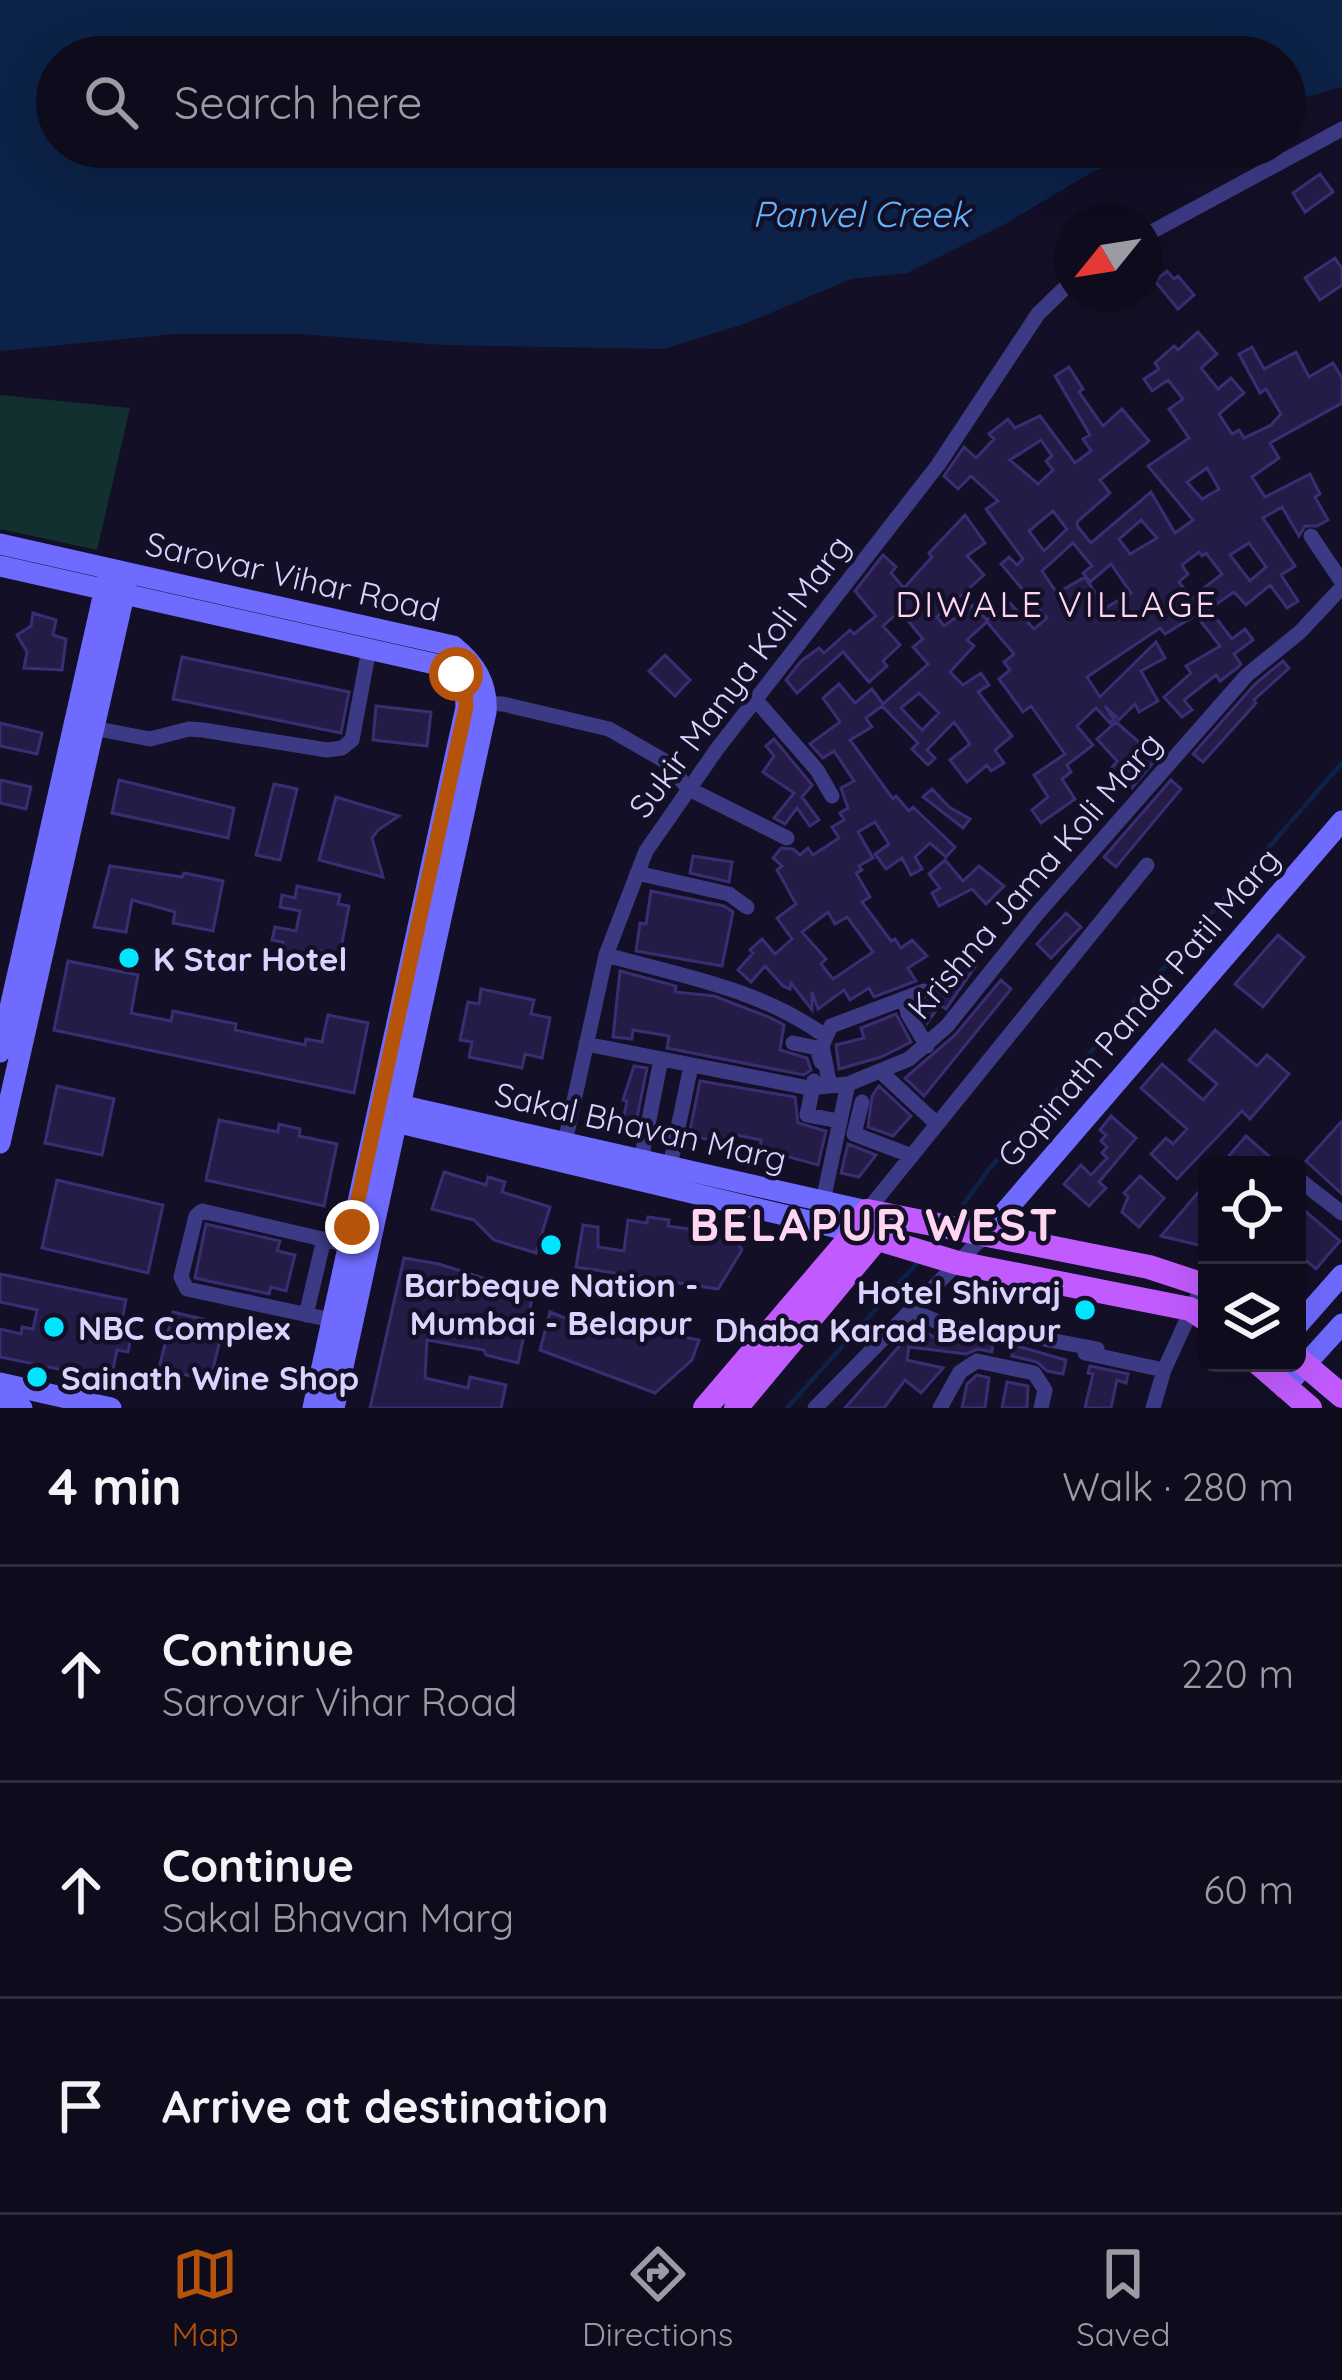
<!DOCTYPE html>
<html lang="en">
<head>
<meta charset="utf-8">
<style>
	body { margin:0; font-family:Quicksand,sans-serif; background:#171425; color:#f1f3f6 }
	.controls { position:absolute; right:36px; bottom:36px; display:grid; overflow:hidden; border-radius:18px; box-shadow:0 12px 48px #0002 }
	.controls button { width:108px; height:108px; display:grid; place-items:center; padding:0; border:0; border-bottom:3px solid #2e2b3b; background:#0e0b1c; color:#f1f3f6; font:60px sans-serif }
	.compass { position:absolute; left:1054px; top:204px; width:108px; height:108px; border-radius:50%; background:#0e0b1c; box-shadow:0 12px 48px #0002; rotate:240deg }
	.stop { position:absolute; width:36px; height:36px; margin:-27px; border:9px solid #b45309; border-radius:50%; background:#fff }
	.stop.end { background:#b45309; border-color:#fff; box-shadow:0 3px 12px #0008 }
	.list { margin:0; padding:0; list-style:none }
	h2 { display:flex; justify-content:space-between; align-items:center; height:156px; margin:0; padding:0 48px; font-size:51px }
	h2 small { font-size:39px; font-weight:400; color:#9b9ba3 }
	.list li { display:grid; grid-template-columns:78px 1fr auto; gap:36px; align-items:center; box-sizing:border-box; height:216px; padding:0 48px; border-top:3px solid #2e2b3b }
	.list b { display:block; font-size:45px; white-space:nowrap }
	.list p { margin:0; font-size:39px; white-space:nowrap; color:#9b9ba3 }
	.list em { font-size:39px; font-style:normal; color:#9b9ba3 }
	.icon { flex:none; width:66px; height:66px; fill:none; stroke:currentColor; stroke-width:2; stroke-linecap:round; stroke-linejoin:round }
	.map { position:relative; flex:none; width:1342px; height:1408px; overflow:hidden }
	.search { position:absolute; background:#0e0b1c; box-shadow:0 12px 48px #0002; left:36px; right:36px; top:36px; height:132px; display:flex; align-items:center; gap:30px; box-sizing:border-box; padding:0 42px; border-radius:66px; color:#9b9ba3; font-size:45px }
	.sheet { height:804px; background:#0e0b1c }
	nav { display:flex; justify-content:space-around; align-items:center; box-sizing:border-box; height:168px; border-top:3px solid #2e2b3b; background:#0e0b1c; font-size:33px; color:#9b9ba3 }
	nav a { display:grid; justify-items:center; gap:6px }
	nav .on { color:#b45309 }
	.map>svg:first-child { display:block }
</style>
</head>
<body>
<div class="map">
<svg width="1342" height="1408" viewBox="0 0 1342 1408">
	<rect width="100%" height="100%" fill="#130f26"/>
	<path fill="#12302f" d="M0 395 130 408 97 550 0 529Z"/>
	<path fill="#0c2248" d="M0 0H1342V87L1285 103V57H57V147H1158L1094 171 1007 223 907 273 851 279 744 324 664 349 443 345 299 334H175L0 351Z"/>
	<g fill="none" stroke-linecap="round" stroke-linejoin="round">
		<path stroke="#0c2248" stroke-width="4.5" d="M963 1205 989 1169 1342 763
			M787 1408 918 1262"/>
	</g>
	<path fill="#241b47" stroke="#3b2d73" stroke-width="3" fill-rule="evenodd" d="M1320 174 1333 192 1305 212 1293 193Z
		M1335 258 1342 269V285L1320 300 1305 278Z
		M1167 271 1174 279 1178 276 1194 295 1178 309 1155 281Z
		M1198 332 1217 354 1201 368 1218 389 1231 378 1244 393 1219 414 1232 434 1239 430 1244 438 1271 425 1281 414 1266 389 1260 393 1239 354 1252 347 1264 369 1296 352 1309 377 1333 363 1342 378V403L1270 443 1279 458 1252 477 1265 497 1310 474 1320 494 1315 497 1328 520 1317 526H1305L1299 536 1282 507 1263 518 1295 566 1281 575 1298 601 1287 608 1270 585 1246 605 1234 592 1209 609 1232 639 1245 629 1253 640 1234 654 1241 664 1236 669 1220 681 1216 675 1184 700 1192 710 1182 717 1164 697 1191 673 1186 666 1220 646 1196 615 1165 634 1160 628 1087 677 1100 697 1156 642 1165 658 1141 671 1158 701 1139 712 1135 704 1119 720 1105 706 1114 720 1110 723 1096 708 1077 726 1093 745 1067 765 1071 772 1062 779 1075 799 1041 823 1032 810 1048 797 1034 775 1065 754 1031 706 1023 712 999 679 1010 670 1004 662 1014 654 987 622 967 640 974 646 950 672 963 685 981 673 989 685 978 692 1012 736 995 750 1004 763 991 771 987 765 967 782 950 760 970 744 954 722 927 750 935 758 928 765 912 749 918 743 882 706 866 718 872 727 850 740 893 799 896 796 909 811 913 807 955 847 946 857 930 843 915 857 922 869 911 875 902 858 886 869 875 854 889 844 875 822 858 832 873 858 859 866 862 870 856 873 870 897 862 902 891 941 895 939 901 948 912 940 927 956 908 968 916 981 874 997 869 988 850 1000 844 990 818 1009 812 992V1010L791 983 790 989 783 986 765 966 751 982 738 970 753 953 750 950 762 939 775 954 792 939 777 918 796 904 777 870 782 866 773 858 781 848 793 849 800 855 808 848 813 855 839 838 832 827 844 820 840 813 848 808 841 788 854 781 834 751 823 758 810 744 840 722 823 698 839 684 855 703 872 689 883 704 928 664 913 647 923 639 900 611 883 626 900 645 883 661 887 666 869 682 843 652 797 693 786 680 801 661 819 648 824 653 850 630 854 634 876 616 855 591 883 555 896 567 891 573 904 588 932 557 929 553 965 515 985 543 967 556 984 575 937 617 944 626 973 605 987 620 1009 602 1034 629 1047 618 1001 564 1009 557 1017 565 1023 559 986 509 998 501 971 476 958 489 944 476 964 447 976 458 994 439 989 434 1008 419 1015 428 1040 416 1075 463 1091 451 1083 439 1090 435 1055 376 1069 367 1083 389 1079 392 1103 426 1122 409 1149 441 1100 480 1110 493 1077 522 1078 527 1091 543 1151 492 1175 533 1193 520 1148 466 1189 438 1169 409 1183 399 1168 380 1152 391 1144 379 1159 369 1155 363 1174 346 1178 350ZM1041 440 1052 456 1046 461 1053 470 1038 484 1010 460ZM1207 468 1219 489 1202 499 1187 482ZM1053 511 1067 529 1044 551 1029 531ZM1141 520 1157 538 1130 554 1119 539ZM1073 543 1092 566 1083 573 1090 582 1111 564 1131 593 1105 608 1085 577 1057 593 1042 571ZM1249 543 1266 567 1250 581 1230 555ZM1199 552 1202 556 1206 553 1222 574 1191 598 1179 582 1188 574 1182 565ZM919 693 939 713 922 730 901 708ZM828 912 835 924 847 917 873 952 833 979 821 964 826 959 802 932Z
		M33 613 56 620 53 635 66 639 62 670 24 668 27 652 17 635 31 626Z
		M665 655 690 680 675 696 649 671Z
		M182 657 349 692 341 733 173 699Z
		M1283 661 1289 668 1254 700 1256 703 1203 762 1193 754 1255 684Z
		M376 706 431 712 427 746 373 740Z
		M1116 722 1157 758 1132 788 1110 770 1117 761 1097 739Z
		M0 723 42 733 37 754 0 746Z
		M774 739 812 785 802 797 819 820 810 826 797 808 785 824 774 818 794 793 763 772 774 756 766 746Z
		M0 780 31 787 26 809 0 803Z
		M119 780 234 808 228 838 112 813Z
		M1171 780 1181 789 1116 867 1104 857Z
		M274 784 297 789 280 860 256 855Z
		M932 789 949 807 970 819 963 828 923 797Z
		M336 797 399 816 378 830 372 838 383 877 319 860Z
		M693 856 732 862 729 882 690 873Z
		M945 860 963 881 979 866 1004 886 986 904 972 889 939 906 932 893 940 888 929 874Z
		M110 866 182 877 184 873 223 881 213 931 173 923 175 912 132 900 126 932 94 927Z
		M297 886 340 895 338 904 349 906 340 954 323 951 321 961 281 954 283 942 272 940 275 927 296 931 300 911 280 907 282 895 295 898Z
		M651 891 724 906 733 912 722 966 636 951 640 923 646 924Z
		M1066 913 1081 927 1051 958 1037 944Z
		M1278 935 1304 957 1263 1007 1235 984Z
		M959 953 976 965 946 1009 940 1005 927 1023 918 1006 934 998V984Z
		M68 961 138 975 131 1013 171 1021 173 1011 236 1024 235 1030 305 1045 306 1039 322 1042 328 1015 368 1023 354 1093 54 1030Z
		M620 971 676 986 675 992 714 996 769 1017 784 1025 780 1050 807 1058 811 1070 804 1075 667 1048 669 1036 633 1030 632 1039 613 1037Z
		M1001 980 1011 989 924 1096 905 1078 955 1035Z
		M481 989 534 1000 531 1014 550 1018 542 1058 525 1054 522 1068 469 1057 472 1042 460 1040 468 1002 479 1004Z
		M896 1014 911 1042 881 1057 839 1069 836 1045 864 1038 861 1028Z
		M1215 1030 1257 1066 1267 1055 1289 1074 1250 1119 1242 1111 1177 1179 1151 1154 1166 1138 1173 1144 1187 1129 1141 1088 1162 1064 1203 1100 1217 1084 1189 1060Z
		M634 1066 647 1068 636 1123 623 1120 627 1101 623 1100Z
		M700 1081 795 1097 798 1123 826 1131 818 1165 760 1149 761 1140 731 1134 730 1143 689 1136Z
		M57 1086 114 1099 102 1155 45 1143Z
		M879 1086 911 1116 893 1136 868 1127 872 1096Z
		M1111 1116 1136 1138 1099 1182 1106 1188 1089 1206 1064 1184 1081 1165 1091 1175 1107 1158 1102 1153 1107 1147 1101 1141 1106 1135 1100 1130Z
		M219 1120 278 1132 279 1124 300 1129 299 1136 337 1144 324 1206 206 1180Z
		M1342 1121V1194L1306 1161Z
		M1246 1136 1279 1165H1221Z
		M848 1144 876 1155 859 1177 841 1173Z
		M444 1172 486 1185 488 1177 505 1182 502 1192 550 1207 536 1253 494 1240 474 1220 432 1209Z
		M1140 1176 1164 1198 1139 1227 1122 1212 1128 1197 1124 1193Z
		M57 1180 163 1205 148 1273 42 1248Z
		M1207 1182V1247L1161 1236Z
		M1297 1204 1340 1241 1316 1269 1297 1253Z
		M648 1217 669 1220 668 1226 729 1235 736 1240 742 1250 718 1289 576 1267 583 1225 598 1227V1247L624 1251 628 1220 647 1223Z
		M206 1224 280 1241 277 1251 295 1255 286 1291 271 1287 269 1294 195 1278Z
		M404 1258 439 1264 533 1294 518 1363 486 1355 484 1350 427 1340 425 1378 468 1388 470 1377 506 1385 501 1408H370Z
		M0 1274 126 1300 122 1320 134 1322 128 1352 117 1350 111 1380 0 1357V1329L21 1334 22 1327 33 1329 37 1310 0 1302Z
		M173 1312 224 1324 210 1381 159 1368Z
		M550 1312 575 1322 578 1315 699 1340 692 1360 655 1393 540 1350Z
		M917 1326 944 1344V1337L970 1343 993 1341 992 1352 978 1349 966 1354 909 1347 907 1360 943 1368 921 1393 905 1380 884 1408H845Z
		M1014 1345 1066 1360 1063 1374 1047 1371 1037 1362 1012 1356Z
		M1090 1366 1128 1374 1126 1383 1117 1380 1111 1408H1085L1093 1374 1088 1373Z
		M977 1375 989 1378 985 1408H962L967 1384Z
		M1007 1382 1028 1386 1027 1408H1002Z"/>
	<g fill="none" stroke-linecap="round" stroke-linejoin="round">
		<path stroke="#3d3a85" stroke-width="15" d="M1144 236 1342 129
			M1311 536 1342 582
			M755 699 817 770 832 796
			M476 703 503 704 609 729 663 760 689 789 787 838
			M93 728 150 739 189 729 203 730 327 750 342 748 352 740 369 649
			M637 873 729 894 747 907
			M606 955C683 976 760 989 825 1036
			M905 1001 908 1014 927 1046
			M793 1043 817 1048 821 1062
			M586 1044 809 1088 848 1084 909 1059 947 1026 1037 914 1247 675 1300 632 1342 587
			M882 1073 937 1124
			M814 1081 807 1115 839 1121
			M830 1086 822 1046 831 1026 924 991
			M862 1102 854 1134 912 1156
			M563 1151 606 955 646 851 717 749 938 465 1038 314 1072 281
			M641 1160 661 1059
			M670 1166 691 1066
			M1297 1178 1342 1213
			M823 1201 848 1084
			M867 1211 1147 865
			M912 1310C936 1322 964 1336 992 1329L1097 1349
			M306 1315 324 1239
			M332 1320 187 1289 181 1277 196 1216 202 1211 348 1245
			M1085 1353 1164 1370
			M815 1408 984 1236
			M940 1408 960 1372 977 1361 1034 1373 1045 1390 1041 1408
			M1153 1408 1164 1370 1206 1278"/>
		<path stroke="#6f6bff" stroke-width="21" d="M0 544 453 646C475 664 488 683 486 712L334 1408
			M0 566 448 667 465 690 466 707 313 1408
			M0 1052 107 579
			M386 1102 867 1211
			M383 1119 855 1232
			M0 1143 126 586
			M984 1236 1342 821
			M1297 1326 1342 1275
			M0 1383 111 1408
			M1284 1388 1342 1324
			M0 1403 22 1408"/>
		<path stroke="#c25bff" stroke-width="24" d="M855 1232 958 1263 1190 1309 1207 1320
			M1297 1358 1342 1396
			M1258 1363 1310 1408
			M705 1408 855 1232 867 1211 1149 1267 1207 1286
			M736 1408 885 1229"/>
	</g>
	<g fill="none" stroke-linecap="round" stroke-linejoin="round">
		<path stroke="#b45309" stroke-width="15" d="M352 1227 466 707 465 690 456 674"/>
	</g>
	<g fill="#00e5ff" stroke="#130f26" stroke-width="4.5">
		<circle cx="129" cy="958" r="12"/>
		<circle cx="551" cy="1245" r="12"/>
		<circle cx="1085" cy="1310" r="12"/>
		<circle cx="54" cy="1327" r="12"/>
		<circle cx="37" cy="1377" r="12"/>
	</g>
	<g text-anchor="middle" dominant-baseline="central" stroke-width="9" stroke-linejoin="round" paint-order="stroke">
		<g font-size="33" fill="#d9d4ff" stroke="#130f26">
			<text transform="translate(293 576) rotate(13)">Sarovar Vihar Road</text>
			<text transform="translate(739 676) rotate(-53)">Sukir Manya Koli Marg</text>
			<text transform="translate(1034 875) rotate(-49)">Krishna Jama Koli Marg</text>
			<text transform="translate(1138 1007) rotate(-49)">Gopinath Panda Patil Marg</text>
			<text transform="translate(641 1126) rotate(13)">Sakal Bhavan Marg</text>
		</g>
		<g font-size="33" font-weight="bold" fill="#d9d4ff" stroke="#130f26" text-anchor="start">
			<text x="153" y="958">K Star Hotel</text>
			<text x="551" y="1284" text-anchor="middle">Barbeque Nation -<tspan x="551" dy="38">Mumbai - Belapur</tspan></text>
			<text x="1061" y="1291" text-anchor="end">Hotel Shivraj<tspan x="1061" dy="38">Dhaba Karad Belapur</tspan></text>
			<text x="78" y="1327">NBC Complex</text>
			<text x="61" y="1377">Sainath Wine Shop</text>
		</g>
		<g font-size="36" font-style="italic" fill="#62b6ff" stroke="#130f26">
			<text x="861" y="213">Panvel Creek</text>
		</g>
		<g font-size="36" letter-spacing="3" fill="#ffd6f0" stroke="#130f26">
			<text x="1057" y="603">DIWALE VILLAGE</text>
		</g>
		<g font-size="45" font-weight="bold" letter-spacing="3" fill="#ffd6f0" stroke="#130f26">
			<text x="875" y="1224">BELAPUR WEST</text>
		</g>
	</g>
</svg>
<div class="controls">
<button><svg class="icon" aria-label="locate" viewBox="0 0 24 24"><circle cx="12" cy="12" r="6"/><path d="M12 2v4M12 18v4M2 12h4M18 12h4"/></svg></button>
<button><svg class="icon" aria-label="layers" viewBox="0 0 24 24"><path d="M12 4l9 5-9 5-9-5zM3 14l9 5 9-5"/></svg></button>
</div>
<svg class="compass" viewBox="-18 -18 36 36"><path d="M0-13l5 13h-10z" fill="#e53935"/><path d="M0 13l5-13h-10z" fill="#9b9ba3"/></svg>
<div class="stop" style="left:456px;top:674px"></div>
<div class="stop end" style="left:352px;top:1227px"></div>
<div class="search"><svg class="icon" aria-label="search" viewBox="0 0 24 24"><circle cx="10" cy="10" r="6"/><path d="M15 15l6 6"/></svg>Search here</div>
</div>
<section class="sheet">
<h2>4 min<small>Walk · 280 m</small></h2>
<ul class="list">
<li><svg class="icon" aria-label="ahead" viewBox="0 0 24 24"><path d="M12 20V5M6 11l6-6 6 6"/></svg><div><b>Continue</b><p>Sarovar Vihar Road</p></div><em>220 m</em></li>
<li><svg class="icon" aria-label="ahead" viewBox="0 0 24 24"><path d="M12 20V5M6 11l6-6 6 6"/></svg><div><b>Continue</b><p>Sakal Bhavan Marg</p></div><em>60 m</em></li>
<li><svg class="icon" aria-label="arrive" viewBox="0 0 24 24"><path d="M6 21V4h12l-3 4 3 4H6"/></svg><div><b>Arrive at destination</b></div></li>
</ul>
</section>
<nav>
<a class="on"><svg class="icon" aria-label="map" viewBox="0 0 24 24"><path d="M3 6l6-2 6 2 6-2v14l-6 2-6-2-6 2zM9 4v14M15 6v14"/></svg>Map</a>
<a><svg class="icon" aria-label="directions" viewBox="0 0 24 24"><path d="M12 3l9 9-9 9-9-9zM9 14v-3h6M13 9l2 2-2 2"/></svg>Directions</a>
<a><svg class="icon" aria-label="saved" viewBox="0 0 24 24"><path d="M7 4h10v16l-5-4-5 4z"/></svg>Saved</a>
</nav>
</body>
</html>
